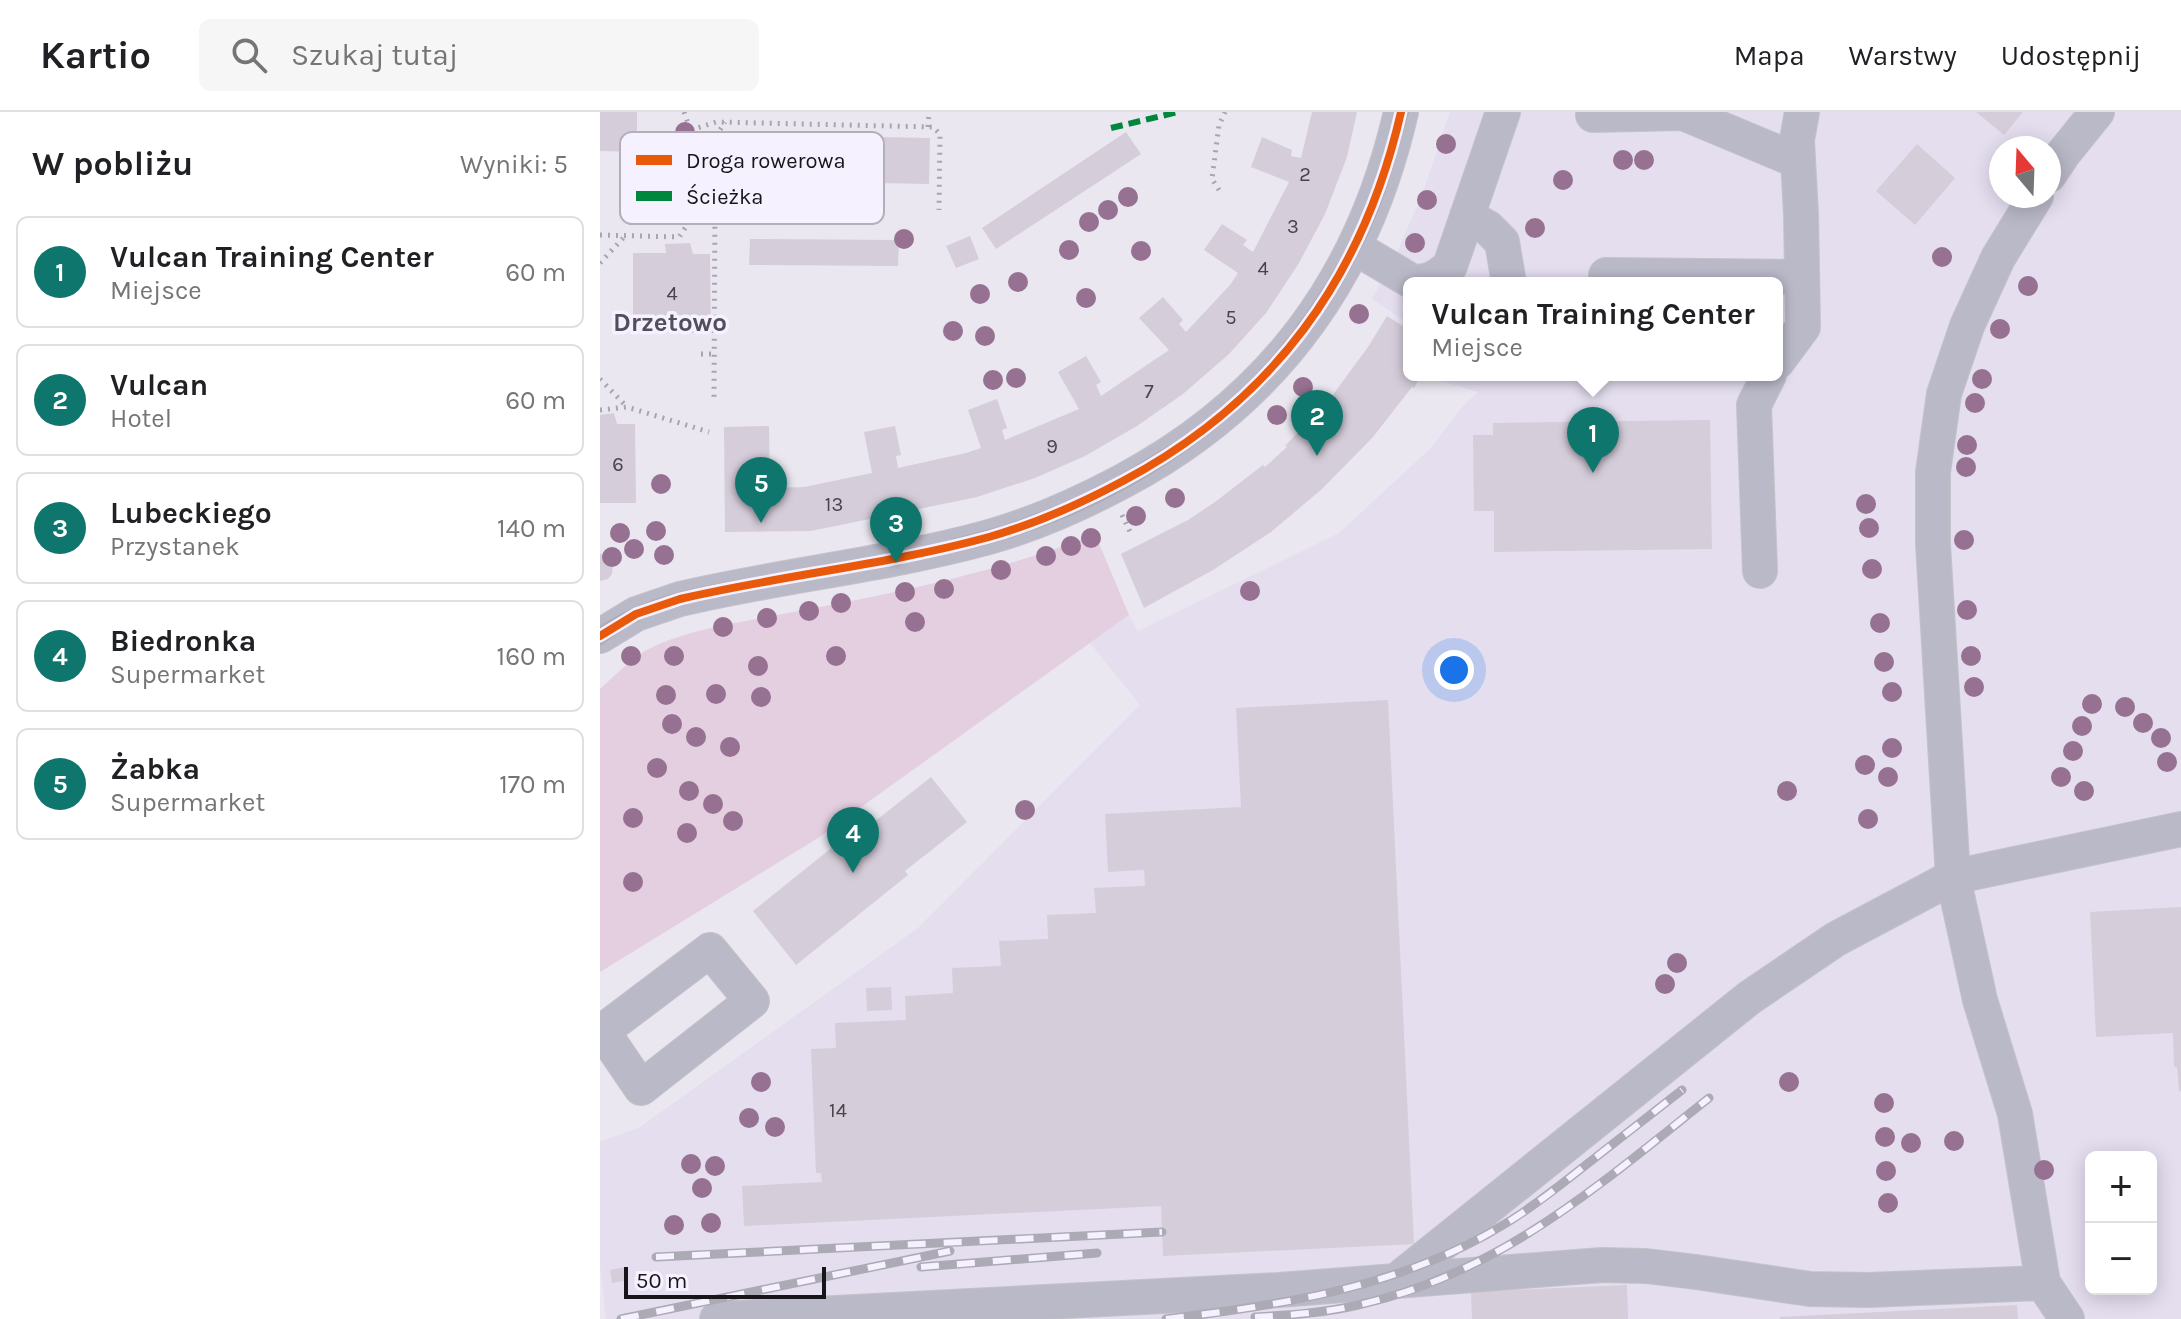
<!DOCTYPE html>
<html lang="pl">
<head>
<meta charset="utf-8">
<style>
	body { margin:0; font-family:Karla,sans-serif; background:#f6f6f6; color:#202124 }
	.controls { position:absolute; right:24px; bottom:24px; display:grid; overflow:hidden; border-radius:12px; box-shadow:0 4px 20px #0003 }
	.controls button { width:72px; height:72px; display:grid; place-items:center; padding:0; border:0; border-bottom:2px solid #e0e0e0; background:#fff; color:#202124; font:40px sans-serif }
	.compass { position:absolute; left:1389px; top:24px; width:72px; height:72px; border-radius:50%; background:#fff; box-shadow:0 4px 20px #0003; rotate:341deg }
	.scale { position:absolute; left:24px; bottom:20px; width:202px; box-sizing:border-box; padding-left:8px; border:4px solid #17151a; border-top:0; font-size:22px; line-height:28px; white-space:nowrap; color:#17151a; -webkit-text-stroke:6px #f6f1ff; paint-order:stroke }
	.you { position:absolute; left:854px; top:558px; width:28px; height:28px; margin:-20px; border:6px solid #fff; border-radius:50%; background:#1a73e8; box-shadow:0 0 0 12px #1a73e833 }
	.badge { display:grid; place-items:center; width:52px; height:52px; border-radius:50%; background:#0f766e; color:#fff; font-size:26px; font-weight:700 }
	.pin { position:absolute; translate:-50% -66px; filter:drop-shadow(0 2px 4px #0008) }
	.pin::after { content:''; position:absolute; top:42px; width:28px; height:24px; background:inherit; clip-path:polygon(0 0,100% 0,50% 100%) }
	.popup { position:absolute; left:803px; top:165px; width:380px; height:104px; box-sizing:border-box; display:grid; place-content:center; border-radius:12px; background:#fff; filter:drop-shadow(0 2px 6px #0005); font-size:26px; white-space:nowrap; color:#757577 }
	.popup b { font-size:30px; color:#202124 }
	.popup::after { content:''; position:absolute; left:50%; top:100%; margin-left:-16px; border:16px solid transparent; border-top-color:#fff }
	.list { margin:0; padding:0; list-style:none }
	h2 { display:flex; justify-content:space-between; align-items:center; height:104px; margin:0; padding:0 32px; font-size:34px }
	h2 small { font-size:26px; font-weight:400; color:#757577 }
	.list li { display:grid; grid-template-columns:52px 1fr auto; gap:24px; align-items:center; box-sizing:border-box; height:112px; margin:0 16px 16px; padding:0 16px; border:2px solid #e0e0e0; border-radius:12px }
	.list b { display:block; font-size:30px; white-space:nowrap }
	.list p { margin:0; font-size:26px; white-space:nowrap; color:#757577 }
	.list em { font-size:26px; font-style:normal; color:#757577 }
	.icon { flex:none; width:44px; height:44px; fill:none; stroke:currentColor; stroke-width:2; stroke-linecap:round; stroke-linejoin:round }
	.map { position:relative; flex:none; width:1581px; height:1207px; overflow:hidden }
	header { display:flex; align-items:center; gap:48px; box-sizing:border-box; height:112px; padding:0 40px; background:#fff; border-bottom:2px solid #e0e0e0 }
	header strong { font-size:38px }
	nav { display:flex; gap:44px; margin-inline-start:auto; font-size:28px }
	.search { width:560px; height:72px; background:#f6f6f6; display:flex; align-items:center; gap:20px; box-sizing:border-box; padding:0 28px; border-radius:12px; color:#757577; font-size:30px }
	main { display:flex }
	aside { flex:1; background:#fff }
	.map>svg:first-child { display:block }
</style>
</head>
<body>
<header>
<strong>Kartio</strong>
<div class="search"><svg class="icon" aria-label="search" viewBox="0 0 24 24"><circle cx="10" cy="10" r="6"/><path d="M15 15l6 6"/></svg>Szukaj tutaj</div>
<nav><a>Mapa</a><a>Warstwy</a><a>Udostępnij</a></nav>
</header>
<main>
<aside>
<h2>W pobliżu<small>Wyniki: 5</small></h2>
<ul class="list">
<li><span class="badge">1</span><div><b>Vulcan Training Center</b><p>Miejsce</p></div><em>60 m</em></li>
<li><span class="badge">2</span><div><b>Vulcan</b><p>Hotel</p></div><em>60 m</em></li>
<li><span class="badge">3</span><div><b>Lubeckiego</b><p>Przystanek</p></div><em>140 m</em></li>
<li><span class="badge">4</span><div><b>Biedronka</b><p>Supermarket</p></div><em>160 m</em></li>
<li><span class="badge">5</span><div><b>Żabka</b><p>Supermarket</p></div><em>170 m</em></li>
</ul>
</aside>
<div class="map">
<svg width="1581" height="1207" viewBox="0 0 1581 1207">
	<rect width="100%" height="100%" fill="#eae7f0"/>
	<path fill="#e4deef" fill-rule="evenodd" d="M850 0H1581V1207H6L0 1154V1030L40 1015 318 816 540 593 490 531 529 503 538 519 739 421 832 335 861 296 878 280 839 268 843 263H1177V171H809V212L772 187 799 136 823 80ZM1401 36H1449V84H1401ZM1491 1045H1551V1177H1491Z"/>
	<path fill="#e4cfe1" d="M490 424 498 429 529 503 218 726 0 860V577C14 564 29 549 45 539 68 526 95 520 119 514 244 490 372 470 490 424Z"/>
	<path fill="#d6cdda" d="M0 0H37V40L0 39Z
		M712 0H757L747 45 725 102 699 151 666 201 629 242 583 282 537 314 485 344 435 366 377 385 211 419 125 420 124 315 169 314 170 376 204 375 272 361 264 320 295 314 301 343 296 344 298 356 366 341 381 336 368 298 397 287 407 316 402 318 405 328 479 297 458 260 486 244 501 270 496 273 501 284 569 238 539 206 563 185 583 208 579 212 586 220 630 173 638 161 604 138 622 112 647 128 643 133 653 140 689 70 651 55 662 25 692 38 691 44 701 46Z
		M1376 0H1423L1404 23Z
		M526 20 541 42 396 137 382 116Z
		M123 22 330 26 329 72 122 68Z
		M1317 32 1355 66 1315 113 1276 79Z
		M370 124 379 147 356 156 346 134Z
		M150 127 299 128 298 154 149 153Z
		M90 131 93 142H110L111 221 33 220V141H66L65 132Z
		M787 204 809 218V263H821L814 276 812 275 773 325 722 377 671 420 613 458 544 496 521 442 588 408 615 390 663 353 665 355 687 335 685 334 732 284 768 235Z
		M14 301 17 312H35L36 391H0V303Z
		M1110 308 1112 437 894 440V399H874L873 323H893V311Z
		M0 442H7V447H13L12 462 8 467 0 469Z
		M788 588 814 1132 563 1144 561 1094 144 1114 142 1074 222 1070 221 1061H216L211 937 236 936 235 911 306 908 305 884 353 881 352 856 401 854 399 829 448 827 447 803 496 801 494 776 545 774 544 758 508 760 505 702 641 695 636 596Z
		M331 665 367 710 305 759 308 763 196 853 153 799 265 709 269 714Z
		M1581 795V979H1579L1577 955H1574L1573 921 1496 925 1490 800Z
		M291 875 292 898 267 899 266 876Z
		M26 1155 28 1168 12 1171 10 1158Z
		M1027 1173 1028 1207H872L871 1180Z
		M1417 1193 1418 1207H1180V1205Z"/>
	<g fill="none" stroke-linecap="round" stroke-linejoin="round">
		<defs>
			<path id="minor" d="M993 3 1083 1 1198 49
				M1449 63 1463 42 1497 0
				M1436 84 1398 146 1367 214 1344 282 1333 360V432L1353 765 1380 888 1415 1002 1443 1171 1467 1207
				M867 104 888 116 902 130 909 171
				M754 135 813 170C830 170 838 165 850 154L903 0
				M1006 163 1202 165
				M1177 250 1203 215 1201 103 1197 28 1202 0
				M1160 459 1154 293 1169 263
				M0 524 36 502 80 487C182 463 287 453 389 425 435 412 480 392 523 369 673 289 763 166 801 0
				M0 921 110 838 152 889 41 976 3 920
				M796 1169 1149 886 1236 827 1353 765 1581 717
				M117 1207 679 1178 1002 1153 1046 1154 1096 1160 1210 1177 1268 1178 1443 1171"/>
		</defs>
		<use href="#minor" stroke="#c5c2c9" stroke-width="36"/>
		<path stroke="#a6a6b0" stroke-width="5" stroke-dasharray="2 6" stroke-linecap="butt" d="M84 0 115 88 114 288
			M328 15 329 0
			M91 18 116 10 333 15 340 22 339 98
			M104 54 113 29 125 10
			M619 78 612 67 619 13 625 0
			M0 123 79 125 101 92
			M0 151 26 123
			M101 242H114
			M0 267 27 295
			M0 298 27 295 109 320
			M522 403 532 424"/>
		<use href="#minor" stroke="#bab9c8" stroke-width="34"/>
		<path stroke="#acabb5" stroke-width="2" d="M635 285C681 241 718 191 748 135
			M520 364 578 329
			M352 428 405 414 467 391
			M0 515C53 481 104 475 164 464
			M0 533 29 512 68 495C139 479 211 467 282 454 315 447 349 442 382 433 547 389 687 285 763 131 784 90 795 44 808 0"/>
		<defs>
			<path id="rail" d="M56 1145 562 1120
				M321 1155 497 1141
				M655 1205C689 1203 724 1201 758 1193 899 1162 999 1073 1109 986
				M21 1207 350 1139
				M566 1207C684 1193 806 1174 908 1110 934 1094 958 1075 982 1056 1015 1030 1049 1004 1082 978"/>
		</defs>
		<use href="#rail" stroke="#acabb5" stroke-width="9"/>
		<use href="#rail" stroke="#f6f1ff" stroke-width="6" stroke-dasharray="18" stroke-linecap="butt"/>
		<path stroke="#00873e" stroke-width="6" stroke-dasharray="12 6" stroke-linecap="butt" d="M511 16 578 0"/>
		<defs>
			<path id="cycleway" d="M0 524 36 502 80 487C182 463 287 453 389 425 435 412 480 392 523 369 673 289 763 166 801 0"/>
		</defs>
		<use href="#cycleway" stroke="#f6f1ff" stroke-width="13"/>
		<use href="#cycleway" stroke="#e8590c" stroke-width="8"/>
	</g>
	<g fill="#967191">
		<circle cx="85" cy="20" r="10"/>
		<circle cx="846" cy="32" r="10"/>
		<circle cx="93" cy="43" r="10"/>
		<circle cx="1023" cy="48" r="10"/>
		<circle cx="1044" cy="48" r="10"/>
		<circle cx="963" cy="68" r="10"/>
		<circle cx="528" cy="85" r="10"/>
		<circle cx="827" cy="88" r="10"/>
		<circle cx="508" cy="98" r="10"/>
		<circle cx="32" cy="103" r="10"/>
		<circle cx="489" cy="110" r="10"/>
		<circle cx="935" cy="116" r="10"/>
		<circle cx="304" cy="127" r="10"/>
		<circle cx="815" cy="131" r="10"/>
		<circle cx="469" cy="138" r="10"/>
		<circle cx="541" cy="139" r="10"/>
		<circle cx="1342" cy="145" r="10"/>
		<circle cx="418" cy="170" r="10"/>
		<circle cx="1428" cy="174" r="10"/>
		<circle cx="380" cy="182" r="10"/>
		<circle cx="486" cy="186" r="10"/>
		<circle cx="759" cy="202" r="10"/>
		<circle cx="1400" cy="217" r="10"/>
		<circle cx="353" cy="219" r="10"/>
		<circle cx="385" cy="224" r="10"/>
		<circle cx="416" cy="266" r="10"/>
		<circle cx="1382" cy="267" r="10"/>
		<circle cx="393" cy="268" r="10"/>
		<circle cx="703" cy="275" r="10"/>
		<circle cx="1375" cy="291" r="10"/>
		<circle cx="677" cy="303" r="10"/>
		<circle cx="1367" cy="333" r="10"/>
		<circle cx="1366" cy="355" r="10"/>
		<circle cx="61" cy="372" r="10"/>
		<circle cx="575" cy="386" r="10"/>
		<circle cx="1266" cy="392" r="10"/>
		<circle cx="536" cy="404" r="10"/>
		<circle cx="1269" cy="416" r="10"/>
		<circle cx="56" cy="419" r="10"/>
		<circle cx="20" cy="421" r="10"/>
		<circle cx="491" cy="426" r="10"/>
		<circle cx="1364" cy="428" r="10"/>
		<circle cx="471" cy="434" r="10"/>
		<circle cx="34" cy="437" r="10"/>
		<circle cx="64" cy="443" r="10"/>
		<circle cx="446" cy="444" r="10"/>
		<circle cx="12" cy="445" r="10"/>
		<circle cx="1272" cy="457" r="10"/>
		<circle cx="401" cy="458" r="10"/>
		<circle cx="344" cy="477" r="10"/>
		<circle cx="650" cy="479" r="10"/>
		<circle cx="305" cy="480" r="10"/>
		<circle cx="241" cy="491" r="10"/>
		<circle cx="1367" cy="498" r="10"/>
		<circle cx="209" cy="499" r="10"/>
		<circle cx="167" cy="506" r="10"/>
		<circle cx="315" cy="510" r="10"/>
		<circle cx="1280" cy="511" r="10"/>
		<circle cx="123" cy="515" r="10"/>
		<circle cx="31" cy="544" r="10"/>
		<circle cx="74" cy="544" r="10"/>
		<circle cx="236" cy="544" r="10"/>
		<circle cx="1371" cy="544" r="10"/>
		<circle cx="1284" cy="550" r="10"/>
		<circle cx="158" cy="554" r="10"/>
		<circle cx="1374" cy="575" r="10"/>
		<circle cx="1292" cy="580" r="10"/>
		<circle cx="116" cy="582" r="10"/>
		<circle cx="66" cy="583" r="10"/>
		<circle cx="161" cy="585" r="10"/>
		<circle cx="1492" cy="592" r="10"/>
		<circle cx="1525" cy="595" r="10"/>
		<circle cx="1543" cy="611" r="10"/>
		<circle cx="72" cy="612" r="10"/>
		<circle cx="1482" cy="614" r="10"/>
		<circle cx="96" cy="625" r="10"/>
		<circle cx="1561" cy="626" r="10"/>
		<circle cx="130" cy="635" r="10"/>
		<circle cx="1292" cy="636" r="10"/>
		<circle cx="1473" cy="639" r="10"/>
		<circle cx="1567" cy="650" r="10"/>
		<circle cx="1265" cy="653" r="10"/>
		<circle cx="57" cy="656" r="10"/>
		<circle cx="1288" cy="665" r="10"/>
		<circle cx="1461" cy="665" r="10"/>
		<circle cx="89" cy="679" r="10"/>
		<circle cx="1187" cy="679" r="10"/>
		<circle cx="1484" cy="679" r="10"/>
		<circle cx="113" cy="692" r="10"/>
		<circle cx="425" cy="698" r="10"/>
		<circle cx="33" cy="706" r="10"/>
		<circle cx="1268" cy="707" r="10"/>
		<circle cx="133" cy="709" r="10"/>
		<circle cx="87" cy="721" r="10"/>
		<circle cx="33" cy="770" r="10"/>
		<circle cx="1077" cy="851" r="10"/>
		<circle cx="1065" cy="872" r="10"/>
		<circle cx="161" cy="970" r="10"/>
		<circle cx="1189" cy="970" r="10"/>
		<circle cx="1284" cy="991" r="10"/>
		<circle cx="149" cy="1006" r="10"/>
		<circle cx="175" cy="1015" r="10"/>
		<circle cx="1285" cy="1025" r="10"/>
		<circle cx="1354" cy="1029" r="10"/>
		<circle cx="1311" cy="1031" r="10"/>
		<circle cx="91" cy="1052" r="10"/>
		<circle cx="115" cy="1054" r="10"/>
		<circle cx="1444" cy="1058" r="10"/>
		<circle cx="1286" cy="1059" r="10"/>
		<circle cx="102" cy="1076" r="10"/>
		<circle cx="1288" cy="1091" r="10"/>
		<circle cx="111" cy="1111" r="10"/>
		<circle cx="74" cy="1113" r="10"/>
	</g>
	<g text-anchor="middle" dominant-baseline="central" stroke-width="7" stroke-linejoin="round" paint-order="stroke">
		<g font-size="20" fill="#48444b">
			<text x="705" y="62">2</text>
			<text x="693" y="114">3</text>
			<text x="663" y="156">4</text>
			<text x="72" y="181">4</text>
			<text x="631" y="205">5</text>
			<text x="549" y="279">7</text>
			<text x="452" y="334">9</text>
			<text x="18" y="352">6</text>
			<text x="234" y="392">13</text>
			<text x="238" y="998">14</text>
		</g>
		<g font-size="26" font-weight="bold" fill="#534e5c" stroke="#f6f1ff">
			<text x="70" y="210">Drzetowo</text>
		</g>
	</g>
	<rect x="20" y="20" width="264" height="92" rx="12" fill="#f6f1ff" stroke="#b3afba" stroke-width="2"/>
	<rect x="36" y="43" width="36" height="10" fill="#e8590c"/>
	<rect x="36" y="79" width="36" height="10" fill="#00873e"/>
	<g font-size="22" fill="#17151a">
		<text x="86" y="56">Droga rowerowa</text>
		<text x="86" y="92">Ścieżka</text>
	</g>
</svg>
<div class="controls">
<button>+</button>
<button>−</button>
</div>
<svg class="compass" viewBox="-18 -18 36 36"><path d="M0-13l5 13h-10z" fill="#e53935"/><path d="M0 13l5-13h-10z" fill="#757577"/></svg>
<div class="scale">50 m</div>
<div class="you"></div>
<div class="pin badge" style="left:993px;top:361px">1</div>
<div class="popup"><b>Vulcan Training Center</b>Miejsce</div>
<div class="pin badge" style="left:717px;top:344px">2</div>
<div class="pin badge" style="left:296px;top:451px">3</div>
<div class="pin badge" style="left:253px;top:761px">4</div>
<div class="pin badge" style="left:161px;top:411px">5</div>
</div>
</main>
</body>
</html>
